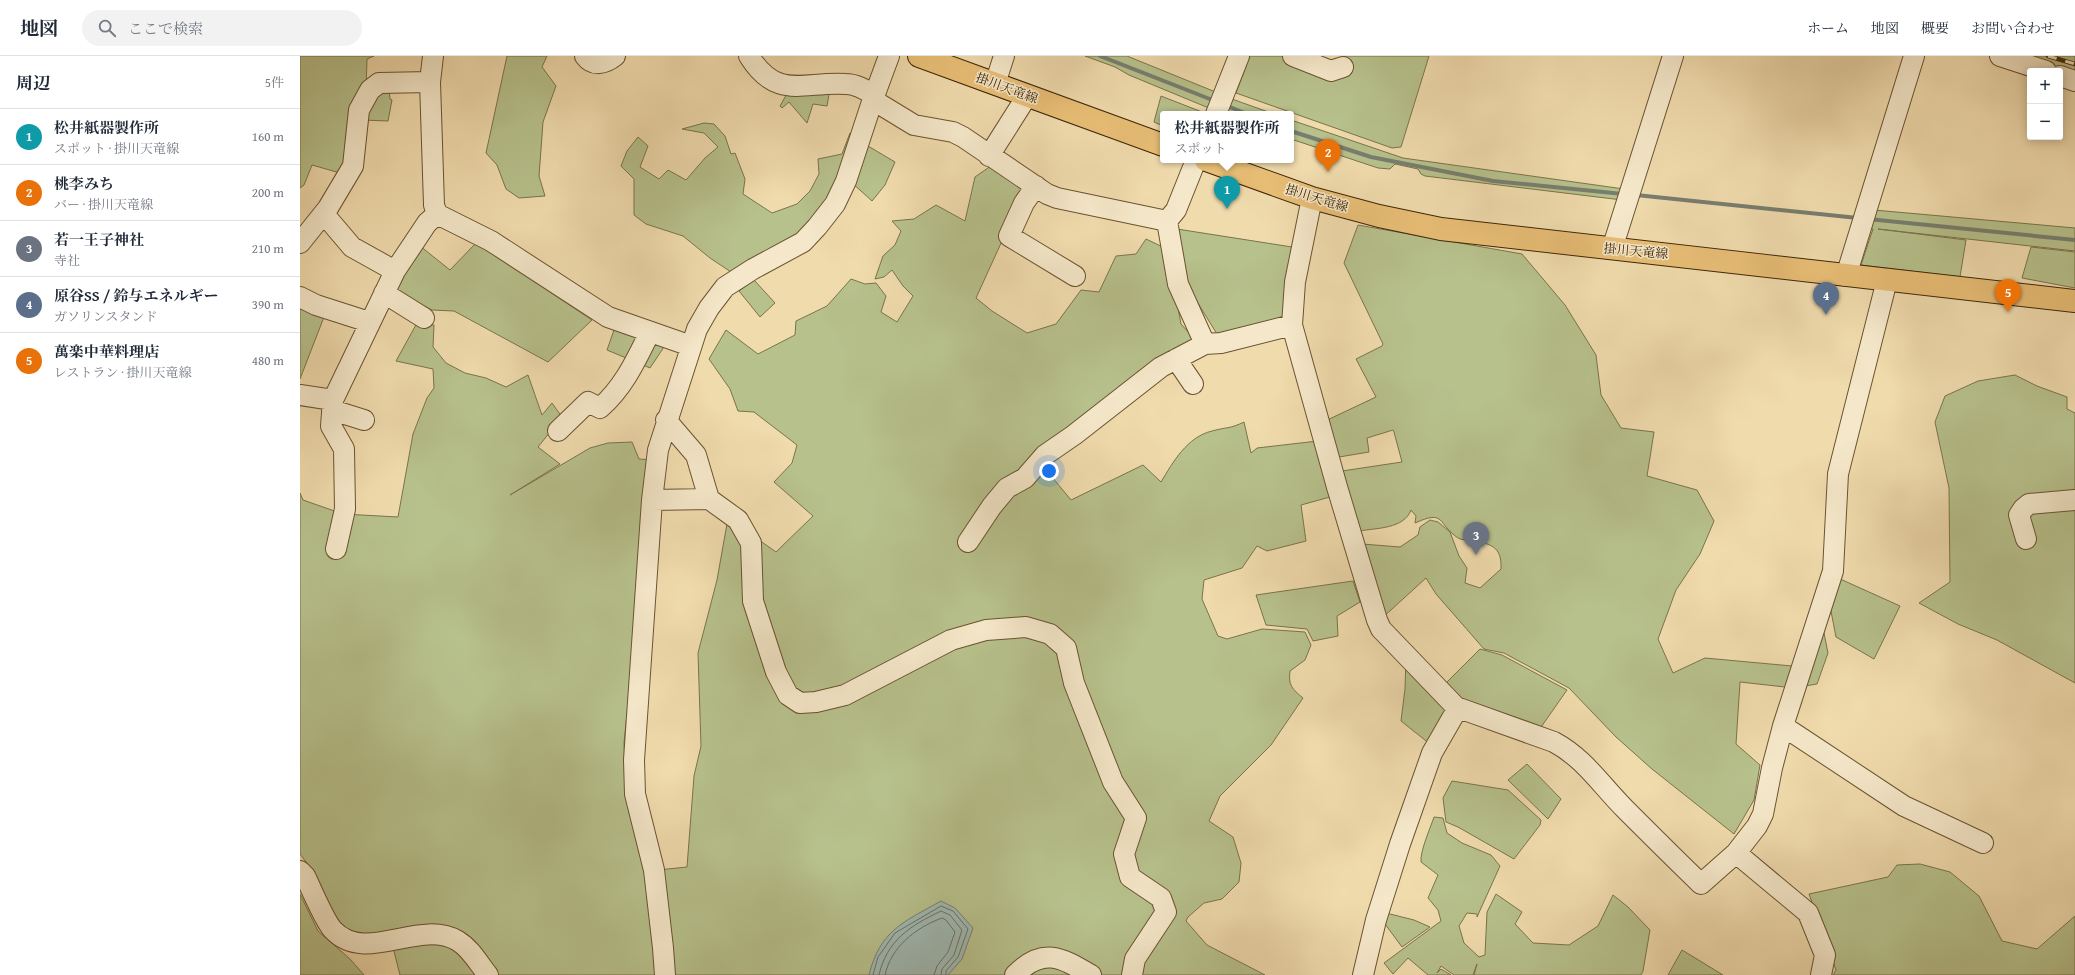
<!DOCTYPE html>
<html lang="ja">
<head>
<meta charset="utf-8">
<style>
	body { margin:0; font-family:"Gentium Book Plus","Noto Serif JP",serif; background:#f2f2f3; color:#1f2937 }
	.controls { position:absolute; right:12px; top:12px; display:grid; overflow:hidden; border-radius:4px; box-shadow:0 2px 10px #0003 }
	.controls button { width:36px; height:36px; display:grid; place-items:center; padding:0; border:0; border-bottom:1px solid #e0e1e3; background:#fff; color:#1f2937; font:20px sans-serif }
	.you { position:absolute; left:749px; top:415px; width:14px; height:14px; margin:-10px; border:3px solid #fff; border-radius:50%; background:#1a73e8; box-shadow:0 0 0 6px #1a73e833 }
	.badge { display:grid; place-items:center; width:26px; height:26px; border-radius:50%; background:#7c3aed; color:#fff; font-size:13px; font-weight:700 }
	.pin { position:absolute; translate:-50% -33px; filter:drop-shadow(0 1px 2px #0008) }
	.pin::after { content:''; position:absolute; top:21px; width:14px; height:12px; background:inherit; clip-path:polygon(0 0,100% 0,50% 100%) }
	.popup { position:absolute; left:860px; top:55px; width:134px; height:52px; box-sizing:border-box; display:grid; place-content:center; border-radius:4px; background:#fff; filter:drop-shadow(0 1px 3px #0005); font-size:13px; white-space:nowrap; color:#747a83 }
	.popup b { font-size:15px; color:#1f2937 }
	.popup::after { content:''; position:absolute; left:50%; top:100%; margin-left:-8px; border:8px solid transparent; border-top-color:#fff }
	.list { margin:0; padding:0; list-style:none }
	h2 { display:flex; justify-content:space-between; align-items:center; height:52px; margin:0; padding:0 16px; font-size:17px }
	h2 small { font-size:13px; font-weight:400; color:#747a83 }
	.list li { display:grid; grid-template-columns:26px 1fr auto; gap:12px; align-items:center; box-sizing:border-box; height:56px; padding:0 16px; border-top:1px solid #e0e1e3 }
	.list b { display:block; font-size:15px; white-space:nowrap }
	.list p { margin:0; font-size:13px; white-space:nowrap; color:#747a83 }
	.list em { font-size:13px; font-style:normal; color:#747a83 }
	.icon { flex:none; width:22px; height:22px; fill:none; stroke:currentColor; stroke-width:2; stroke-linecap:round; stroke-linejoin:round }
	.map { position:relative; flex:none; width:1775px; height:919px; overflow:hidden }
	header { display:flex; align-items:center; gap:24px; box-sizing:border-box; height:56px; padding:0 20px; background:#fff; border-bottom:1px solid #e0e1e3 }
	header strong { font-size:19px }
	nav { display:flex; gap:22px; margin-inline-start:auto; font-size:14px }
	.search { width:280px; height:36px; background:#f2f2f3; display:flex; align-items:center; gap:10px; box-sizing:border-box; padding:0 14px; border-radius:22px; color:#747a83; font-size:15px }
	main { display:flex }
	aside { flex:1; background:#fff }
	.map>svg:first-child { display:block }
</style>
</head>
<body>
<header>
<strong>地図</strong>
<div class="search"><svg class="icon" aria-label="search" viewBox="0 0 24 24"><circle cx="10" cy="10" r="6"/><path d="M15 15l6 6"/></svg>ここで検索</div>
<nav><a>ホーム</a><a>地図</a><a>概要</a><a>お問い合わせ</a></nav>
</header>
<main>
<aside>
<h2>周辺<small>5件</small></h2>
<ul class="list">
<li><span class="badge" style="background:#0f9aa8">1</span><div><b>松井紙器製作所</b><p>スポット · 掛川天竜線</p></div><em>160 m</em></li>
<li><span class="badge" style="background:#e8710a">2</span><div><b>桃李みち</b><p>バー · 掛川天竜線</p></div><em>200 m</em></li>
<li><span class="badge" style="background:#6b7280">3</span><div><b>若一王子神社</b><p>寺社</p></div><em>210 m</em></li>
<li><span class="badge" style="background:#5c6f8a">4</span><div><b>原谷SS / 鈴与エネルギー</b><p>ガソリンスタンド</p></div><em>390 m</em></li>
<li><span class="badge" style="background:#e8710a">5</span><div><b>萬楽中華料理店</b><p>レストラン · 掛川天竜線</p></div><em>480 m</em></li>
</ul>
</aside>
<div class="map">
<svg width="1775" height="919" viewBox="0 0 1775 919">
	<rect width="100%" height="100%" fill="#f0dbad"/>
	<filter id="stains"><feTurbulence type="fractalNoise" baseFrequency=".005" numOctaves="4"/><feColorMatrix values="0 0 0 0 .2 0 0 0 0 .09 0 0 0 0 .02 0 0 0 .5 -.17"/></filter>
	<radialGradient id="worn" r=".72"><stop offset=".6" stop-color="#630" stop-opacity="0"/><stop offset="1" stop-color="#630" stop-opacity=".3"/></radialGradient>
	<path fill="#b7c18c" stroke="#7a744a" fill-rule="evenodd" d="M0 0H74L67 3 66 34 55 83 40 117 12 109 4 129 0 132Z
		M207 0H247L242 11 256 30 243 66 239 120 245 140 219 142 206 133 197 109 186 97Z
		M785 0H827L923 39 916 55 829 19 815 11Z
		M950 0H992L1038 13 1044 0H1129L1101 91 1092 92 936 37Z
		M1708 0H1775V21Z
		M70 31 89 33 90 43 92 44 88 65 63 64Z
		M530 33 527 50 513 48 507 67 489 46 482 52 480 50 489 34Z
		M861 40 902 56 901 58H863V70L854 66Z
		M929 42 974 58H926Z
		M991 64 1103 102 1324 133 1322 144 1125 120 1121 118 1118 113 1095 108 1090 113 1078 112 991 83Z
		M404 67 414 68 425 80 431 98 435 97 445 123 443 138 472 157 497 148 510 135 519 118 518 103 542 98 550 77 554 79 537 140 508 175 434 218 410 202 383 180 346 168 334 159V123L321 110 327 95 338 81 348 90 340 111 359 123 368 114 386 124 405 102 418 91 404 77 382 73Z
		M568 90 595 106 585 129 572 145 550 125Z
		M695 107 728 128 676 242 692 255 727 277 756 268 781 234 799 236 816 200 836 198 846 183 867 193 881 268 899 288 760 379 747 415 771 444 843 409 861 426C873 406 887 381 912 375 926 371 930 373 944 366L951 397 957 392 1018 385 1030 441 1001 449 1006 485 967 495 957 490 942 512 904 524 902 543 918 580 927 583 962 573 1005 576 1011 589 1005 604 990 615C988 629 992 633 1003 642L971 689 920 740 909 765 933 781 941 807 939 826 922 843 904 847 888 861 886 865 907 889 965 919H100L89 876C78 877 64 881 52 876 34 869 24 832 13 815 9 809 4 804 0 798V437L3 444 43 458 98 461 113 378 127 342 134 332 133 313 96 305 117 267 134 269 133 291 146 307 165 317 186 322 206 331 228 319 242 359 252 347 262 361 238 391 260 408 210 439 290 392 308 387 332 386 339 403 353 404 324 687 325 713 358 814 387 811 394 720 401 690 398 597 417 524 428 462 476 496 513 460 474 426 492 407 497 389 454 356 438 355 430 333 409 303 426 274 458 298 495 279 496 265 527 250 551 223 565 228 576 227 586 240 581 256 597 266 613 240 603 230 592 214 584 221 575 223 583 200 595 189 601 175 592 165 614 163 636 149 665 165 675 121Z
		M1574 154 1775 172V195L1578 173 1666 184 1660 221 1561 209 1573 173 1566 172Z
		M1058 169 1222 198 1265 249 1296 299 1301 339 1321 372 1354 376 1347 420 1397 434 1414 465 1400 498 1376 534 1358 583 1373 617 1405 602 1492 610 1485 631 1440 626 1436 688 1460 709 1454 744 1434 778 1352 713 1316 681 1269 632 1204 597 1184 593 1136 538 1126 522 1081 563 1042 415 1102 406 1094 376 1093 374 1067 382 1069 396 1039 401 1023 366 1076 341 1056 303 1082 290 1083 288 1044 207ZM1111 454 1116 460 1115 467C1146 453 1137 468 1158 482 1161 484 1167 484 1170 484 1191 488 1202 490 1201 513L1180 532 1165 527 1167 512 1159 500 1150 476 1138 466 1130 464 1120 471 1118 479 1100 491 1062 488 1059 475C1076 472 1104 473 1111 454Z
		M877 173 992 191 985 262 917 278 883 223Z
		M176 187 292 264 248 306 154 255 132 254 96 235 120 190 150 214Z
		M1731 191 1775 196V232L1722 222Z
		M454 224 475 247 460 261 439 235Z
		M0 251 24 261 0 323Z
		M314 274 364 291 350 312 307 294Z
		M1715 319 1737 330 1767 341V353L1775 357V627L1697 584 1658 568 1619 547 1650 526 1649 432 1635 366 1645 340 1678 325Z
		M1538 522 1600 550 1574 603 1536 581 1530 550Z
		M1053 525 1060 546 1037 560 1038 580 1013 585 1007 573 966 569 956 539Z
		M1523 572 1528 597 1517 628 1505 630Z
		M1180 593 1202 599 1267 634 1239 674 1163 646 1146 627Z
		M1106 601 1149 649 1130 688 1101 665 1105 633Z
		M1227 708 1261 743 1248 763 1208 724Z
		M1152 725 1208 734 1241 764 1240 769 1214 803 1158 771 1146 766 1143 742Z
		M1134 761 1143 762 1147 777 1162 787 1191 799 1200 810 1177 861V858L1167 857 1159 870 1164 887 1179 901 1185 899 1187 856 1196 838 1222 856 1215 868 1233 887 1269 889 1298 870 1313 839 1328 851 1350 874 1343 915 1341 919H1174L1177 908 1173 919H1154L1141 910 1137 917 1141 913 1151 919H1128L1108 902 1093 918 1084 907 1141 865 1138 854 1128 842 1138 819 1121 806C1120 795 1130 773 1134 761Z
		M1620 808 1650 816 1679 840 1702 885 1737 893 1775 860V919H1533L1536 914 1509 838 1588 821 1597 809Z
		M0 838 18 875 50 903 64 919H0Z
		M1086 857 1114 864 1130 871 1102 891 1082 864Z
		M1382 894 1423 919H1368Z"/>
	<path fill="#9eb9b4" stroke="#787e6f" d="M641 845 655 852 673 872 662 903 648 919H569C580 874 604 866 641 845Z"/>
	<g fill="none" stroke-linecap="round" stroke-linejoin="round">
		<path stroke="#6e705e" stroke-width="1" d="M573 919 578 901 595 877 641 850 653 855 668 873 658 901 646 915V919
			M579 919C587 884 610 870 641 855L650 859 662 874 654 899 642 913 641 919
			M585 919C591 891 615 872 642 862L646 864 655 876 648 896 637 910 634 919"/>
		<path stroke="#787e6f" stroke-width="4" d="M800 0 915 45
			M925 49 947 58
			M991 75 1071 101 1193 125 1323 138
			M1336 139 1558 162
			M1568 163 1775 184"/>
		<defs>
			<path id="minor" d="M133 0 130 26 134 149 137 158 191 185 308 261 391 290
				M285 0C293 11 305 8 315 0
				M449 0C477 45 503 25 546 28 556 28 566 34 574 39
				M993 0 1031 15 1043 11
				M1700 0 1746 15
				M1760 20 1775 25
				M695 28 704 0
				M573 44 614 69 653 76 663 81 747 138 757 142 867 165
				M916 58 939 0
				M689 100 727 40
				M896 104 876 154 867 165 878 228 905 288 921 287 992 269
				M736 130 724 147 709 180 775 220
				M1012 142 995 226 992 269 1037 431 1077 564 1081 573 1156 651 1155 657 1132 697 1100 788 1076 864 1063 919
				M24 158 52 191 95 215
				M0 187 28 152 53 110 59 54 70 34 79 27 130 26
				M1312 193 1373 0
				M1546 220 1614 0
				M84 237 124 262
				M0 241 16 249 69 266
				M876 303 893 328
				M0 339 33 344 95 215 127 167 137 158
				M33 344 31 370 44 393 45 453 36 493
				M32 354 64 364
				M366 364 396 399 409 443
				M258 375 288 346 300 352C324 331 336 304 350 276
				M352 444 409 443 438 464 451 487 453 545 476 616 488 639 500 647 516 646 545 639 651 584 686 574 726 571 750 578 766 592 774 627 813 726 836 762 824 798 830 821 861 842 866 856 835 903 832 919
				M1726 483 1719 459 1723 453 1729 448 1775 444
				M668 486 692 450 707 432 725 422 745 399 774 379 861 311 905 288
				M1156 651 1254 686C1284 702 1301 729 1325 753 1350 778 1375 803 1401 828L1436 797 1457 770 1463 758 1472 712 1483 670 1533 515 1538 418 1587 224
				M1483 670 1604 750 1683 787
				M1436 797 1508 857 1525 899 1521 919
				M0 815 5 820C11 832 25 866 33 874 66 909 119 862 158 885 171 893 179 908 188 919
				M365 919 363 892 354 814 335 738 334 704 352 444 358 394 397 273 409 252 425 231 453 213 503 186 517 171 535 148 546 125 572 46 589 0
				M715 919C743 890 762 902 791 919"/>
			<path id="major" d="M619 0 863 89
				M906 104 1012 142 1079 160 1141 173 1775 245"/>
		</defs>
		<use href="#minor" stroke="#6a5330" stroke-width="22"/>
		<use href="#major" stroke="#3e2607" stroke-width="24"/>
		<use href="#minor" stroke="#f5e8ca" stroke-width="20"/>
		<use href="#major" stroke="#e8be76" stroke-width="22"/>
		<defs>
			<path id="rail" d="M1748 0 1775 8"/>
		</defs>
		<use href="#rail" stroke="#3e2607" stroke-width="4.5"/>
		<use href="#rail" stroke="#f5e8ca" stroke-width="3" stroke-dasharray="9" stroke-linecap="butt"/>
	</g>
	<g text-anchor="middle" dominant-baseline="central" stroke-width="3" stroke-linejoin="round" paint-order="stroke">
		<g font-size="13" fill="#3e2607" stroke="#f5e8ca">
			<text transform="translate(707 32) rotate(20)">掛川天竜線</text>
			<text transform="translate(1017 142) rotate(17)">掛川天竜線</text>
			<text transform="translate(1336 195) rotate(5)">掛川天竜線</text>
		</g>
	</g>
	<rect width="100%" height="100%" filter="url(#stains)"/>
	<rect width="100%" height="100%" fill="url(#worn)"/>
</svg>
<div class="controls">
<button>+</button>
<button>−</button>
</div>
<div class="you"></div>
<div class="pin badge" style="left:927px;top:153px;background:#0f9aa8">1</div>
<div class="popup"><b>松井紙器製作所</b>スポット</div>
<div class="pin badge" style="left:1028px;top:116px;background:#e8710a">2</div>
<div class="pin badge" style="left:1176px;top:499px;background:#6b7280">3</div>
<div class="pin badge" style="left:1526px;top:259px;background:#5c6f8a">4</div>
<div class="pin badge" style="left:1708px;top:256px;background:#e8710a">5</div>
</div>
</main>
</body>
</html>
